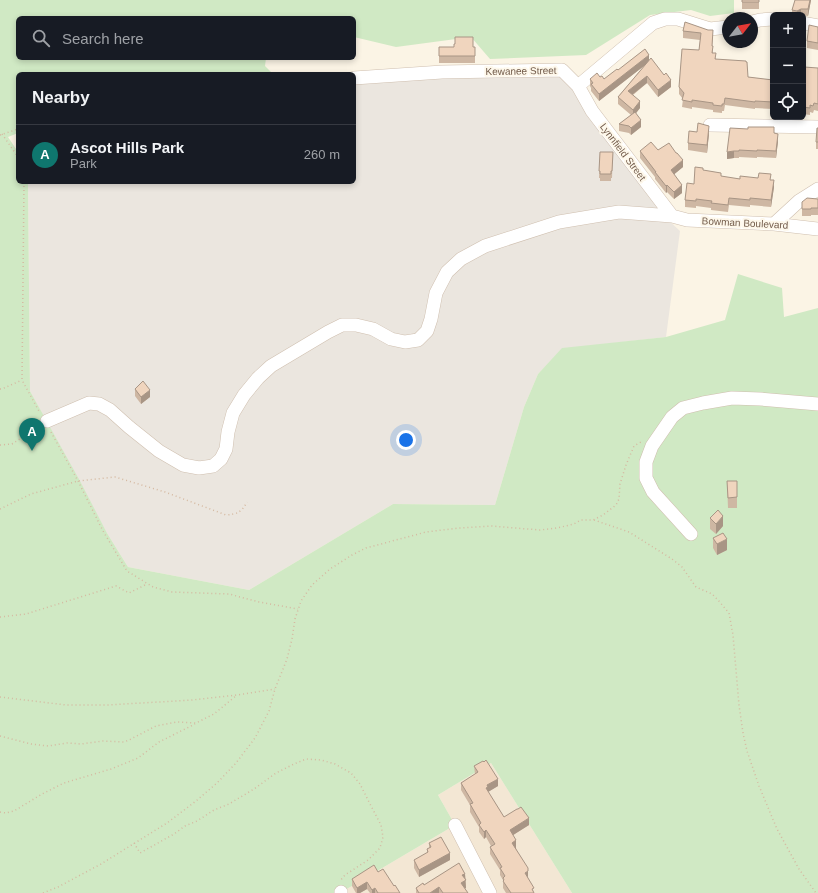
<!DOCTYPE html>
<html lang="en">
<head>
<meta charset="utf-8">
<style>
	body { margin:0; font-family:Arial,sans-serif; background:#20242c; color:#f1f3f6 }
	.controls { position:absolute; right:12px; top:12px; display:grid; overflow:hidden; border-radius:6px; box-shadow:0 2px 6px #0003 }
	.controls button { width:36px; height:36px; display:grid; place-items:center; padding:0; border:0; border-bottom:1px solid #363941; background:#171b24; color:#f1f3f6; font:20px sans-serif }
	.compass { position:absolute; left:722px; top:12px; width:36px; height:36px; border-radius:50%; background:#171b24; box-shadow:0 2px 6px #0003; rotate:59deg }
	.you { position:absolute; left:406px; top:440px; width:14px; height:14px; margin:-10px; border:3px solid #fff; border-radius:50%; background:#1a73e8; box-shadow:0 0 0 6px #1a73e833 }
	.badge { display:grid; place-items:center; width:26px; height:26px; border-radius:50%; background:#0f766e; color:#fff; font-size:13px; font-weight:700 }
	.pin { position:absolute; translate:-50% -33px; filter:drop-shadow(0 1px 2px #0008) }
	.pin::after { content:''; position:absolute; top:21px; width:14px; height:12px; background:inherit; clip-path:polygon(0 0,100% 0,50% 100%) }
	.list { margin:0; padding:0; list-style:none }
	h2 { display:flex; justify-content:space-between; align-items:center; height:52px; margin:0; padding:0 16px; font-size:17px }
	h2 small { font-size:13px; font-weight:400; color:#9ea1a6 }
	.list li { display:grid; grid-template-columns:26px 1fr auto; gap:12px; align-items:center; box-sizing:border-box; height:60px; padding:0 16px; border-top:1px solid #363941 }
	.list b { display:block; font-size:15px; white-space:nowrap }
	.list p { margin:0; font-size:13px; white-space:nowrap; color:#9ea1a6 }
	.list em { font-size:13px; font-style:normal; color:#9ea1a6 }
	.icon { flex:none; width:22px; height:22px; fill:none; stroke:currentColor; stroke-width:2; stroke-linecap:round; stroke-linejoin:round }
	.map { position:relative; flex:none; width:818px; height:893px; overflow:hidden }
	.search { position:absolute; background:#171b24; box-shadow:0 2px 6px #0003; left:16px; top:16px; width:340px; height:44px; display:flex; align-items:center; gap:10px; box-sizing:border-box; padding:0 14px; border-radius:6px; color:#9ea1a6; font-size:15px }
	.panel { position:absolute; background:#171b24; box-shadow:0 2px 6px #0003; left:16px; top:72px; width:340px; height:112px; border-radius:6px }
	.map>svg:first-child { display:block }
</style>
</head>
<body>
<div class="map">
<svg width="818" height="893" viewBox="0 0 818 893">
	<rect width="100%" height="100%" fill="#fbf4e5"/>
	<path fill="#f3e7d4" d="M491 763 572 893H340L455 825 438 795Z"/>
	<path fill="#ebe6df" d="M563 75 659 208H642L666 218 680 231 666 337 562 349 538 374 524 407 495 505 393 504 249 590 128 567 107 533 30 391 28 182H354V83L430 77Z"/>
	<path fill="#d0e9c4" d="M0 0H734V13L710 16 691 10 650 15 586 55 490 59 471 37 396 47 354 37V18H18V58H266L265 66 273 74H18V133L8 137 18 152V182H28L30 391 80 481 107 533 128 567 249 590 393 504 495 505 524 407 538 374 562 348 666 337 725 320 738 274 782 288 784 317 818 308V893H572L491 763 438 795 455 825 340 893H0Z"/>
	<g fill="none" stroke-linecap="round" stroke-linejoin="round">
		<defs>
			<path id="minor" d="M752 22 760 20 773 19
				M803 23 818 26
				M354 78 442 72 562 70 578 86 653 23 665 19H678L710 29 728 27
				M578 86 592 111 672 216
				M710 125 818 127
				M774 224 799 201 818 189
				M47 421 89 403 99 404 110 410 129 427 159 451 183 465 199 468 213 466 221 459 226 449 228 432 233 413 244 395 258 378 271 366 328 332 342 325H356L373 329 391 339 405 342 418 340 427 331 431 319 436 293 447 272 461 259 485 246 559 222 619 212 672 216 687 220 774 224 818 229
				M691 534 653 492 646 478V462L652 446 672 417 683 408 703 403 732 398 760 399 818 404
				M455 825 490 893
				M341 892V893"/>
		</defs>
		<use href="#minor" stroke="#cfbfaf" stroke-width="14"/>
		<path stroke="#d5b9a1" stroke-width="1.5" stroke-dasharray="1 3" stroke-linecap="butt" d="M2 134 18 157
			M0 135 18 129
			M24 182 22 380 40 413
			M0 389H2L22 380
			M51 432 78 481 103 531 127 571 153 587 172 592 229 594 259 602 298 609
			M0 445 12 444 38 427
			M0 509 31 494 78 481 115 477 165 492 226 515C237 514 241 513 247 502
			M594 520 629 532 672 559 682 567 696 587 712 594 718 600 729 613 733 635 739 705 743 733 747 751 759 786 777 829 799 869 816 893
			M0 617 26 614 116 586 129 593 147 584
			M0 697 66 705H108L192 700 237 695 275 689
			M0 736 31 744 48 746 67 743 81 744 103 741 124 742 129 740 156 726 177 722 196 723 214 714 237 695
			M0 812 6 813 14 811 42 794 64 783 111 769 138 758 159 742 195 724
			M134 843 140 853 174 834 185 826 197 821 214 810 229 804 254 789 276 773 294 764 306 759 321 760 335 764 351 773 360 784 370 804 381 825 383 837 380 848 368 860 345 875 340 881
			M43 893 58 887 101 864 167 823 196 801 217 783 236 763 255 738 269 711 275 689 287 659 292 639 295 619 301 601 312 585 330 569 352 555 366 548 426 532 459 528 491 526 540 530 557 528 574 524 581 520H593L603 515 616 505 619 499 620 484 626 465 634 446 641 442"/>
		<use href="#minor" stroke="#fff" stroke-width="13"/>
	</g>
	<path fill="#ceb7a3" d="M742 0H759V9H742Z
		M795 0H811L808 16 803 15H792V10Z
		M685 22 713 37 712 46 713 53 716 59 748 77 773 80V109L755 108V109L725 105 724 111H722V113L713 112V110L692 107V109L682 107 683 99 679 94V87L699 50 700 40 683 38V31Z
		M817 27H818V50L807 48V41Z
		M439 47H475V63H439Z
		M649 60 671 87 658 97 647 83 633 95 640 108 636 113 641 127 631 135 629 133 619 131V124L631 115 618 104V97L644 66 599 101 591 91V88L590 86V79L600 77 604 79 618 70Z
		M818 68V111L814 110 813 113 810 112V115L803 114V78Z
		M818 128V149H816V142Z
		M709 133 707 153 688 150V143Z
		M774 133 778 141 776 158 757 157V158L739 157V158H734L727 159V152Z
		M658 150 676 153 683 167 674 174 682 193 674 199 667 192 666 193 655 179V177L640 158V151Z
		M600 152H613L612 178H611V181H600V178H599Z
		M703 170 721 177 740 179 771 180 774 187 771 207 750 205V207L729 205 728 212 711 210V208L696 206V208L685 207V200Z
		M818 199V215H811V216H802V202Z
		M135 389 150 397 141 404 135 396Z
		M727 481 737 497V508H728Z
		M710 518 723 526 716 534 710 529Z
		M713 538 727 550 717 555 713 548Z
		M474 766 498 786 488 792 504 817 529 825 513 835 516 848 534 893H506L503 888V880L500 875V870L490 854V847L491 846 486 837 484 839 479 832V827L470 812V805L461 790V783L475 774Z
		M429 843 450 860 419 877 414 868V860L427 853V849L429 848Z
		M378 872 394 886 400 893H370L367 889 360 893H356L352 886V879Z
		M465 874 466 888H465L468 893H416V888L424 885Z"/>
	<path fill="#a89585" d="M810 0H811L808 16V9Z
		M801 9V15H797V11Z
		M649 55V62L599 101V94Z
		M647 76V83L628 98V91Z
		M671 80V87L658 97V90Z
		M640 101V108L633 117V110Z
		M641 120V127L631 135V128Z
		M709 126V133L707 153V145Z
		M778 134V141L776 158V151Z
		M734 151V158L727 159V152Z
		M683 160V167L671 177V170Z
		M774 180V187L771 207V200Z
		M667 185V192L666 193V186Z
		M682 185V193L674 199V192Z
		M150 390V397L141 404V397Z
		M723 516V526L716 534V524Z
		M727 539V550L717 555V544Z
		M498 779V786L488 792 486 788 487 785Z
		M529 818V825L510 837V830Z
		M486 830V837L484 839V832Z
		M516 840V848L512 850V843Z
		M450 853V860L419 877V870Z
		M528 871V878L525 873Z
		M465 874 466 888 461 890 462 875Z
		M367 882V889L360 893H357V888Z
		M439 887V893H430Z
		M375 888V893H372V890Z"/>
	<path fill="#f0d5be" stroke="#a89585" d="M742 0H759V2H742Z
		M795 0H810L808 9H801L797 11 792 10Z
		M685 22 708 30H713L712 46H713L712 53H716L715 59 746 61V62H747L748 77 773 80V102L755 101V102L725 98 724 104H722V106L713 105V103L692 100V102L682 100 684 93 679 87 682 49 699 50 701 33 683 31Z
		M809 25 818 27V43L807 41Z
		M455 37H473V47H475V56H439V47H454V44H455Z
		M645 49 649 55 599 94 591 84 593 83 590 79 597 73 600 77 602 76 604 79 617 69 618 70Z
		M773 51V65H772Z
		M651 58 664 75 666 73 671 80 658 90 647 76 628 91 640 101 633 110 618 97Z
		M804 67 818 68V104L814 103 813 106 810 105V108L803 107V78Z
		M635 112 641 120 631 128 629 126 619 124Z
		M698 123 709 126 707 145 688 143 689 131 697 132Z
		M748 127H774V133L778 134 776 151 757 150V151L739 150V151H734L727 152 730 128 748 129Z
		M817 128H818V142H816Z
		M651 142 658 150 669 143 676 153H677L683 160 671 170 682 185 674 192 667 185 666 186 655 172H656L640 151Z
		M600 152H613L612 171H611V174H600V171H599Z
		M695 167 703 168V170L721 173V176L740 179V176L758 178 759 173 771 174 770 180H774L771 200 750 198V200L729 198 728 205 711 203 712 201 696 199V201L685 200 687 183 694 184Z
		M807 198 818 199V208H811V209H802V202Z
		M143 381 150 390 141 397 135 389Z
		M727 481H737V497L728 498Z
		M718 510 723 516 716 524 710 518Z
		M723 533 727 539 717 544 713 538Z
		M486 760 498 779 487 785 488 787 486 788 504 817 517 809H518L521 807 529 818 510 830 516 840 512 843 528 868V871L525 873 534 888 532 889 534 893H511L503 881 504 880 503 878 505 876 500 868 502 867 490 847 495 844 486 830 484 832 479 825 481 823 470 804 473 803 461 783 478 772 474 766 483 761 484 762Z
		M441 837 450 853 419 870 414 860 428 852 427 849 431 847 429 843Z
		M459 863 465 874 462 875 466 880 461 883 468 893H443L439 887 430 893H419L416 888 423 883 424 885Z
		M374 865 378 872 383 869 394 886 395 885 400 893H378L375 888 372 890 367 882 357 888 352 879Z"/>
	<g text-anchor="middle" dominant-baseline="central" stroke-width="4" stroke-linejoin="round" paint-order="stroke">
		<g font-size="10" fill="#735c4b" stroke="#fef8eb">
			<text transform="translate(521 71) rotate(-1)">Kewanee Street</text>
			<text transform="translate(623 152) rotate(53)">Lynnfield Street</text>
			<text transform="translate(745 223) rotate(3)">Bowman Boulevard</text>
		</g>
	</g>
</svg>
<div class="controls">
<button>+</button>
<button>−</button>
<button><svg class="icon" aria-label="locate" viewBox="0 0 24 24"><circle cx="12" cy="12" r="6"/><path d="M12 2v4M12 18v4M2 12h4M18 12h4"/></svg></button>
</div>
<svg class="compass" viewBox="-18 -18 36 36"><path d="M0-13l5 13h-10z" fill="#e53935"/><path d="M0 13l5-13h-10z" fill="#9ea1a6"/></svg>
<div class="you"></div>
<div class="pin badge" style="left:32px;top:451px">A</div>
<div class="search"><svg class="icon" aria-label="search" viewBox="0 0 24 24"><circle cx="10" cy="10" r="6"/><path d="M15 15l6 6"/></svg>Search here</div>
<section class="panel">
<h2>Nearby<small></small></h2>
<ul class="list">
<li><span class="badge">A</span><div><b>Ascot Hills Park</b><p>Park</p></div><em>260 m</em></li>
</ul>
</section>
</div>
</body>
</html>
